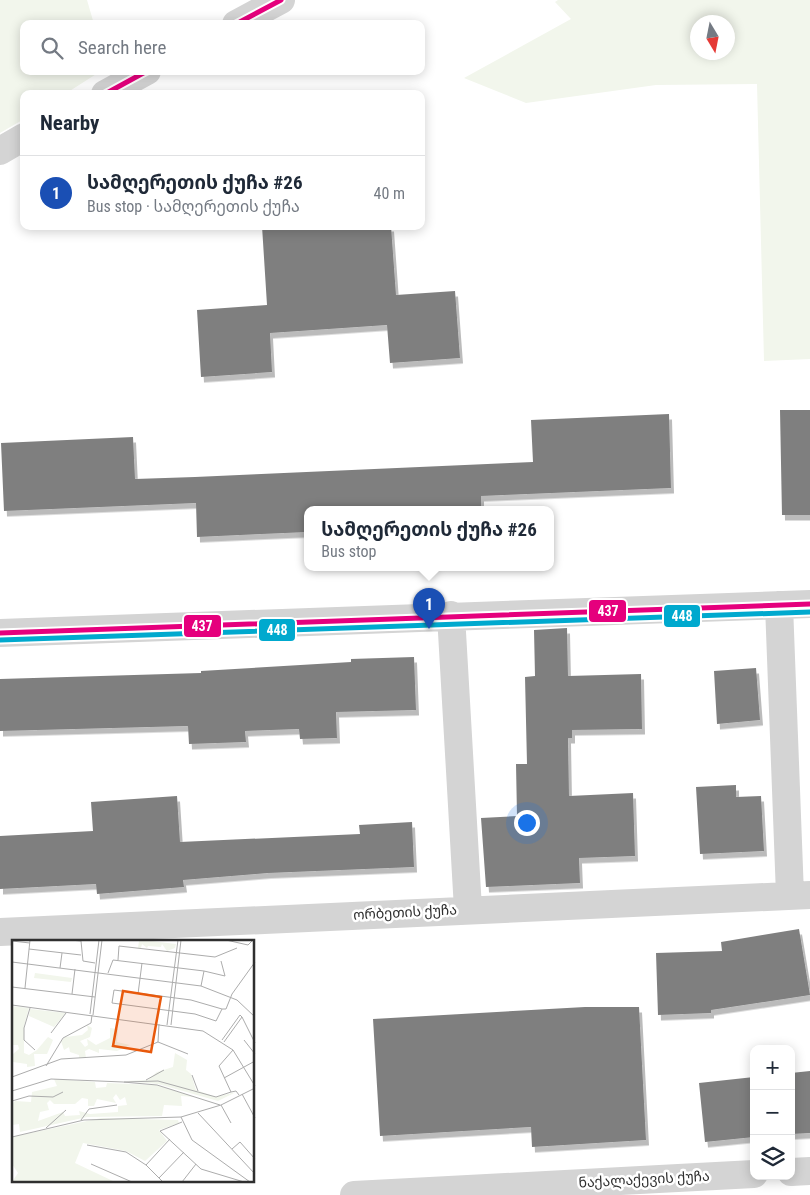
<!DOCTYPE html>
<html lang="en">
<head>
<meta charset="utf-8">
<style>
	body { margin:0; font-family:"Roboto Condensed","Noto Sans Georgian",sans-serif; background:#f6f6f7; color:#1f2937 }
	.controls { position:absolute; right:15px; bottom:15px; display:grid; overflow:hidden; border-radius:10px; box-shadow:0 2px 12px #0003 }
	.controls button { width:45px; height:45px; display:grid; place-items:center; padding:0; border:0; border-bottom:1px solid #e0e1e3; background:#fff; color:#1f2937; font:25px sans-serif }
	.compass { position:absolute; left:690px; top:15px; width:45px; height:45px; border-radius:50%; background:#fff; box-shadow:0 2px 12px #0003; rotate:170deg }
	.you { position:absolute; left:526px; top:822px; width:18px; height:18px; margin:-12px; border:4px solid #fff; border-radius:50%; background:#1a73e8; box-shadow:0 0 0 8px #1a73e833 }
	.badge { display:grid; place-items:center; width:32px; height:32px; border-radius:50%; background:#ea580c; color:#fff; font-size:16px; font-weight:700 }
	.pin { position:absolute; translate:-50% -41px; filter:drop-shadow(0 1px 2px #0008) }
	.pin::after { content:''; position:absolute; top:26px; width:18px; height:15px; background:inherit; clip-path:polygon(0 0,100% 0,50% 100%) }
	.popup { position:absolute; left:304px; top:506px; width:250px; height:65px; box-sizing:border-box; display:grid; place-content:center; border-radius:10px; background:#fff; filter:drop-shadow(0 1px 4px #0005); font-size:16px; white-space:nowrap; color:#747a83 }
	.popup b { font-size:19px; color:#1f2937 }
	.popup::after { content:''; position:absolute; left:50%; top:100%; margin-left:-10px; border:10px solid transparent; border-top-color:#fff }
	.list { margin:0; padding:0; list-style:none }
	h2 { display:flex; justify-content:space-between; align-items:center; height:65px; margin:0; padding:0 20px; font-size:21px }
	h2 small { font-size:16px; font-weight:400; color:#747a83 }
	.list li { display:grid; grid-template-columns:32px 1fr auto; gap:15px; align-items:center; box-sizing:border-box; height:75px; padding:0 20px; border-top:1px solid #e0e1e3 }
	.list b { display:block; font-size:19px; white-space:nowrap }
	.list p { margin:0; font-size:16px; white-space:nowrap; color:#747a83 }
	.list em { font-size:16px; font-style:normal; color:#747a83 }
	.icon { flex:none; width:28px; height:28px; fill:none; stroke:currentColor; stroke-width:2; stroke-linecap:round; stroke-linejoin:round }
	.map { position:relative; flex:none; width:810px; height:1195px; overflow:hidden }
	.search { position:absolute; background:#fff; box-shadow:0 2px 12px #0003; left:20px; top:20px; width:405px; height:55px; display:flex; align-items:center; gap:12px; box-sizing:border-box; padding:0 18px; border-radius:10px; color:#747a83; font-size:19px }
	.panel { position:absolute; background:#fff; box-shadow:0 2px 12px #0003; left:20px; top:90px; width:405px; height:140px; border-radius:10px }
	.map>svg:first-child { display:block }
</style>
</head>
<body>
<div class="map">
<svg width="810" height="1195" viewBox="0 0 810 1195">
	<defs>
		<filter id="shadow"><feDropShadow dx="3" dy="5.5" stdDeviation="0" flood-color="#0004"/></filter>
	</defs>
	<rect width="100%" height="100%" fill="#fff"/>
	<path fill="#f2f6ec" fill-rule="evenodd" d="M0 0H87L94 24H24V71H101L65 94H24V119L0 133Z
		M558 0H810V359L764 361 757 84 656 85 526 103 464 78 571 19 555 2ZM698 22H728V52H698Z"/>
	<path fill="#7f7f7f" filter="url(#shadow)" d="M262 226H391L396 295 455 291 460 358 390 363 387 325 270 333 272 372 201 377 197 310 267 305Z
		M780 410H810V515H782Z
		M669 414 671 488 481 496V510H308V532L197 537 196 503 4 511 1 443 133 437 135 479 195 477 533 462 531 420Z
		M567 628 568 676 641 674 642 729 572 730V738H568L569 796 633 793 635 856 579 858 580 883 486 887 481 818 517 816 516 764H527L525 677 535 676 534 630Z
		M414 657 416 710 336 712 337 738 300 739 299 729 245 731 246 742 189 744 188 726 0 731V679L201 673V671L351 662V659Z
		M756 668 760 720 717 724 714 671Z
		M736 785V797L761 796 764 851 700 854 696 787Z
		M177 796 180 842 360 834 359 825 412 822 414 867 268 873 183 880 184 887 97 894 96 884 0 889V836L93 831 91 802Z
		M799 929 810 995 711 1010V1013L658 1015 656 953 722 951 721 942Z
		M585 1007H639L646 1140 532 1147 531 1127 380 1136 373 1019Z
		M810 1071V1133L791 1134V1073Z
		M754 1077V1137L705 1142 699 1083Z"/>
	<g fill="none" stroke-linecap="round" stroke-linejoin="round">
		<path stroke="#d4d4d4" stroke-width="28" d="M236 24 281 0
			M105 94 147 71
			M0 151 24 137
			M779 605 790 895
			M451 615 468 909
			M0 633 810 604
			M0 932 810 895
			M791 1172 810 1171
			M354 1195 754 1174"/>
		<defs>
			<path id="bus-1" d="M236 24 281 0
				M105 94 147 71
				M0 633 810 604"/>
			<path id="bus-2" d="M0 640 810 612"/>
		</defs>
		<use href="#bus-1" stroke="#fff" stroke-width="9"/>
		<use href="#bus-2" stroke="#fff" stroke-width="9"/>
		<use href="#bus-1" stroke="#e5007d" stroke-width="5"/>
		<use href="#bus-2" stroke="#00a9ce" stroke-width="5"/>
	</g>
	<g text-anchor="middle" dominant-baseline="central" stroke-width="5" stroke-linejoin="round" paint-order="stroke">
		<g font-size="14" fill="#2f2f2f" stroke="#fff">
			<text transform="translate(405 912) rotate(-3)">ორბეთის ქუჩა</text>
			<text transform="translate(644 1179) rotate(-3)">ნაქალაქევის ქუჩა</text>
		</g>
	</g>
	<g transform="translate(12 940)">
		<rect width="242" height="242" fill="#fff"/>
		<path d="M131 0 164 4 163 8 155 11 150 4 149 7 136 6 135 8 130 4 129 8H126L127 1ZM23 33 60 38 59 42 22 38ZM0 66 17 68 12 86V113L17 115 25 110 36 97 41 100 35 114H22L23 126 15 127V124L1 122 0 125 1 114 7 109 6 105H0ZM18 69 54 73 42 87 17 76ZM75 85 80 88 78 97 68 101 73 107 76 105 75 99 84 105 98 98V88L106 89 105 102 118 105 105 111 87 109V113L77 109 73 111 74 118H67V115L58 112 57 107 52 110 49 101 53 97 70 95 76 90ZM163 113 175 120 174 130 179 134 184 150 204 157 224 152 206 161 146 144 114 141 136 140 145 132 161 127ZM42 139 83 142 84 148 94 147 95 143 144 145 183 157 169 156 170 166 152 165 150 176 75 177 8 192 7 184 0 185V164L3 161 19 162 20 152 45 146ZM104 154 108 160 113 157 115 165 106 166V172L78 174 67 171 68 175 53 176 51 172 26 181 28 172 37 170 35 163 38 160 42 164H63L70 158 76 159V166H82L85 159 104 163 101 158ZM89 178 166 180 167 183 147 190 155 201 133 221 114 211 71 203 63 223 103 242H0L6 233 0 224V197Z" fill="#f2f6ec" fill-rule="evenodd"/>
		<path fill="none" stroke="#acacac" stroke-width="1" d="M58 0 69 1 71 21 83 23M214 0 236 5 241 0M0 1 18 3M17 9 69 15M106 20 107 6 203 17 225 8M0 22 189 46 225 60 243 77M48 28 50 13M96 33 101 20 192 31 213 36 209 21M189 46 192 31M0 47 83 57M13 48 18 0M102 50 179 60 210 69 204 81 183 74 100 63ZM60 54 63 29M126 54 130 23M0 65 191 91 221 110 243 146M18 68 12 88V100L23 110M210 69H214L220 54 243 22M78 74 87 0M81 75 90 0M230 77 243 103M155 85 166 0M159 85 169 0M39 93 54 73M210 100 228 75M232 100 243 114M146 102 176 114M212 102 230 77 228 75M221 110 207 126 219 152 224 151 227 155M34 126 51 98 79 83 80 75M180 135 186 151M0 137 49 119 114 115 146 102 147 84M212 138 243 121M134 140 152 130M112 142 146 141 204 157 219 152M0 151 39 139 111 142 145 145 208 165M230 154 243 178M0 161 17 156 41 157 51 152M209 165 219 183M186 173 243 234M169 177 180 200 238 242M69 180 77 169 105 165M170 182 148 191 189 229 232 242M34 188 54 170M0 197 72 180 169 177 209 165 243 148M75 205 114 212 134 225 151 242M220 209 228 202 243 219M79 224 120 242M134 225 158 199M147 238 172 212M170 242 184 224"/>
		<path fill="#e8590c" fill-opacity="0.15" stroke="#e8590c" stroke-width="2.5" d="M111 51 149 57 139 112 101 106Z"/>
		<rect width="242" height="242" fill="none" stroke="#2f2f2f" stroke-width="2.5"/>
	</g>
	<g stroke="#fff" stroke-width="2">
		<rect x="588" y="599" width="39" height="24" rx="5" fill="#e5007d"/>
		<rect x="663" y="604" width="38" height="24" rx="5" fill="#00a9ce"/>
		<rect x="183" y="614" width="39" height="24" rx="5" fill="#e5007d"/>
		<rect x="258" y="618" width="38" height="24" rx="5" fill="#00a9ce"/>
	</g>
	<g font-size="14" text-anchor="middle" font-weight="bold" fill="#fff">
		<text x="608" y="616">437</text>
		<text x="682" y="621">448</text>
		<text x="202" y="631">437</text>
		<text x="277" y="635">448</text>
	</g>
</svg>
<div class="controls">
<button>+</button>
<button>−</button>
<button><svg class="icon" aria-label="layers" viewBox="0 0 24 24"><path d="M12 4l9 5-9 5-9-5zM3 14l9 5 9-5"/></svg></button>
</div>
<svg class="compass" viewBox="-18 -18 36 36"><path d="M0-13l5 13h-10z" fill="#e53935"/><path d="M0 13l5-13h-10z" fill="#747a83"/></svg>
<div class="you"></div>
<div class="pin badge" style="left:429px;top:629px;background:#1a4fb4">1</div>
<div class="popup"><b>სამღერეთის ქუჩა #26</b>Bus stop</div>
<div class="search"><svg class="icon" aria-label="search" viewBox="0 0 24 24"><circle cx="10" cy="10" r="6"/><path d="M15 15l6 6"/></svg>Search here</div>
<section class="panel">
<h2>Nearby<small></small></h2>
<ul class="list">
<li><span class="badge" style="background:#1a4fb4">1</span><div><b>სამღერეთის ქუჩა #26</b><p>Bus stop · სამღერეთის ქუჩა</p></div><em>40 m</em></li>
</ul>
</section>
</div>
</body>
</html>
